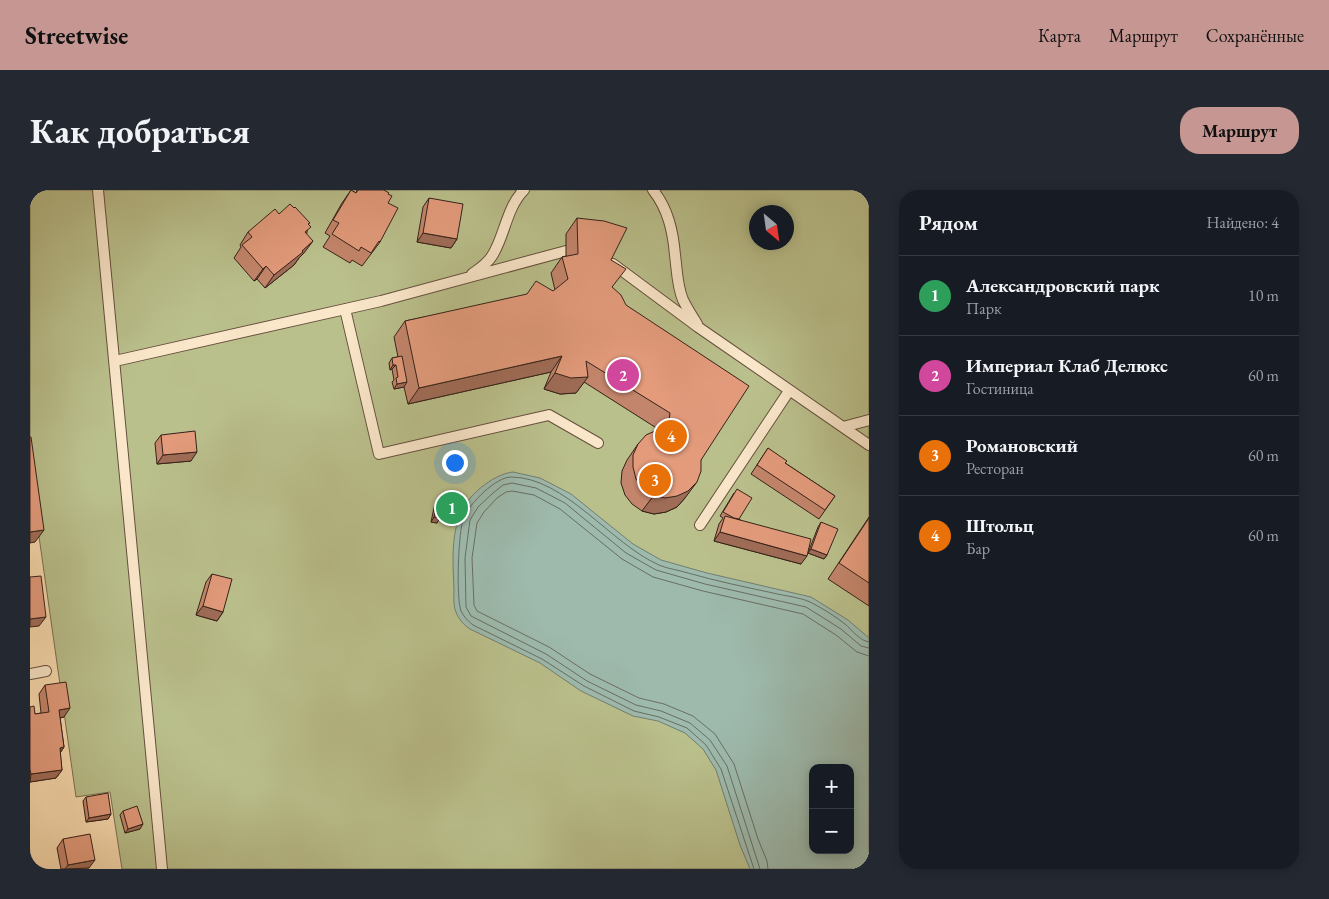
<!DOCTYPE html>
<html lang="ru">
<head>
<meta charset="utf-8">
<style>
	body { margin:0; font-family:"EB Garamond",serif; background:#242831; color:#f1f3f6 }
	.controls { position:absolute; right:15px; bottom:15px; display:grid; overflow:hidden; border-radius:10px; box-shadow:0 2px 12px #0003 }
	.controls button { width:45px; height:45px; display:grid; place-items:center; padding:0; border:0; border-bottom:1px solid #363941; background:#171b24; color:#f1f3f6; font:25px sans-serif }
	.compass { position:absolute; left:719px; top:15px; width:45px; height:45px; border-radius:50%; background:#171b24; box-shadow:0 2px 12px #0003; rotate:151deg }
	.you { position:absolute; left:424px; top:272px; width:18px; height:18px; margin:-12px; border:4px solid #fff; border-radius:50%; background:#1a73e8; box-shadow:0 0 0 8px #1a73e833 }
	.badge { display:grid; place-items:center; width:32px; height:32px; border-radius:50%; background:#c59692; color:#fff; font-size:16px; font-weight:700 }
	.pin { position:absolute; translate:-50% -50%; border:2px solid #fff; box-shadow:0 1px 5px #0006 }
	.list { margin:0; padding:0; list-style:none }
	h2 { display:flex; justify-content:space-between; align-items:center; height:65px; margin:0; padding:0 20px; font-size:21px }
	h2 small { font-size:16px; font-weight:400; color:#9ea1a6 }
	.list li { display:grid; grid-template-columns:32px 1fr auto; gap:15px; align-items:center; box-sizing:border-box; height:80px; padding:0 20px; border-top:1px solid #363941 }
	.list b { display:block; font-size:19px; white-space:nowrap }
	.list p { margin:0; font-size:16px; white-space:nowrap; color:#9ea1a6 }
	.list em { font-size:16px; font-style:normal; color:#9ea1a6 }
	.map { position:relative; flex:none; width:839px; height:679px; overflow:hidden; border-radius:20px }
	header { display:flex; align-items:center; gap:30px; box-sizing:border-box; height:70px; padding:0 25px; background:#c59692; color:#111 }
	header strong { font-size:24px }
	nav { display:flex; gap:28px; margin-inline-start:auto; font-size:18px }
	.intro { display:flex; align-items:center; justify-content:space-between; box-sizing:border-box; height:120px; padding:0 30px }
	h1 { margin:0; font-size:35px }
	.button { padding:12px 22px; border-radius:20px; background:#c59692; color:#111; font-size:18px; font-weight:700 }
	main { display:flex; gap:30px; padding:0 30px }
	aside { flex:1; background:#171b24; border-radius:20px; box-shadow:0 2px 12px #0003 }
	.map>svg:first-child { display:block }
</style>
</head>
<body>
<header>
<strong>Streetwise</strong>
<nav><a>Карта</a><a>Маршрут</a><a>Сохранённые</a></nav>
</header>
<div class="intro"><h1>Как добраться</h1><a class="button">Маршрут</a></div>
<main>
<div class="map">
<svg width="839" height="679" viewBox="0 0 839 679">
	<rect width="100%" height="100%" fill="#f8daae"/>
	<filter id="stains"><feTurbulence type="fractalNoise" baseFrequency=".004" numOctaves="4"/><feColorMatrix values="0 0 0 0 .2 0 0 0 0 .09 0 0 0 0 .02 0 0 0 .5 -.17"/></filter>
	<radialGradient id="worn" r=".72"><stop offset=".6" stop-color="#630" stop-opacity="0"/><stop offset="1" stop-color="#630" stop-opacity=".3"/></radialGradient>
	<path fill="#bac08c" stroke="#787052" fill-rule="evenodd" d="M0 0H839V679H92L80 602 46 607 0 283ZM726 22H756V52H726ZM783 578H820V660H783Z"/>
	<path fill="#9dbaad" stroke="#737d72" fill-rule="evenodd" d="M483 282 510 288 541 304 603 354 631 370 677 383 781 407 818 430 839 448V679H720L710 655 686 580 673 559 655 543 628 531 603 526 551 501 510 473 440 439C434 435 429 430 426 422 423 416 424 406 424 399 423 375 421 350 429 327 435 307 463 284 483 282ZM783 578H820V660H783Z"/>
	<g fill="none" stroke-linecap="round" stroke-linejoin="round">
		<path stroke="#696e63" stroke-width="1" d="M724 679 691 579 676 555 657 538 629 527 604 521 554 496 512 469 443 435C438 431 434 427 431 421 426 408 428 340 434 327 440 313 466 287 481 287 535 287 581 354 629 375 638 379 649 380 658 383 686 391 715 397 743 403 755 406 769 407 780 412 792 418 805 426 815 434 822 440 830 451 839 452
			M730 679 697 576 680 550 660 533 631 521 606 515 557 491 516 464 441 426 436 417 435 368 440 330 448 317 463 303 473 295 482 293 506 298 535 313 596 363 626 380 675 394 776 417 811 439 831 456 839 458
			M738 679 737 671 728 649 704 574 685 544 663 526 634 514 609 508 560 484 519 457 447 421 444 415 442 368 447 333 454 322 467 308 476 302 482 301 504 305 530 319 592 369 623 387 673 401 773 424 806 445 827 462 839 466"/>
		<defs>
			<path id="lane" d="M68 0 132 679
				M623 0C638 19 643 41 645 65 647 80 647 96 653 110 657 118 662 126 667 134
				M583 74 668 137 839 255
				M442 84C449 79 457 74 462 66 475 46 476 18 494 0
				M315 119 349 264 519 225 568 253
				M85 171 351 111 536 61
				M813 237 839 230
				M670 335 759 201
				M0 484 16 481"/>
		</defs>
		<use href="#lane" stroke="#664f3e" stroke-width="12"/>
		<use href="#lane" stroke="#fae7ca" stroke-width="10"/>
	</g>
	<path fill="#c3856b" stroke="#352119" d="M321 0 326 3 327 0H354L358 4V13L350 52 332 76 322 70 320 73 293 57 300 46 295 43 312 13Z
		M399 8 427 49 421 58 387 52 393 17Z
		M249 24 278 35 274 63 269 68 264 75 235 98 227 89 224 91 204 68 211 57 210 55 218 42Z
		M547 28 581 70 582 97 671 270 655 308 647 317 636 322 624 324 612 321 602 314 595 305 591 293 592 281 597 270 608 254 628 239 554 192 546 203 530 204 514 199 521 182 378 214 374 197 364 199 362 192 364 190 362 179 360 180 359 173 362 168 368 167 364 147 375 131 523 101 525 100 521 83 532 67 536 66V44Z
		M131 245 161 271 127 274 125 253Z
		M738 258 755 273 805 306 789 329 721 284Z
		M704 303 709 329 771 374 684 351 689 334 693 328 690 326Z
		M407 313V333L401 332 404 318Z
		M839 327V416L798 389Z
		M791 332 797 365 794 369 778 363 788 337Z
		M182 384 193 422 187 431 166 425 176 392Z
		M15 495 34 527 30 528 34 557 30 563 32 580 26 588 0 592V517L5 524 11 523 9 504Z
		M56 607 81 624 78 629 56 632 53 611Z
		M93 621 110 639 95 643 90 625Z
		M33 649 59 678 31 679 27 658Z"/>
	<path fill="#9f6c57" stroke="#352119" d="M393 43 427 49 421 58 387 52Z
		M283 51 274 63 269 68 264 75 235 98 244 85Z
		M236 76 227 89 224 91 233 79Z
		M532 166 521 182 378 214 389 198Z
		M363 175H366L362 179 360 180Z
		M525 183 558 187 546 203 530 204 514 199Z
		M377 192 374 197 364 199 367 194Z
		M167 262 161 271 127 274 133 265Z
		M667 292 655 308 647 317 636 322 624 324 612 321 624 305Z
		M404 327 410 328 407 333 401 332Z
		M14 340 5 352 0 353V342Z
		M690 342 777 366 771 374 684 351Z
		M781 359 797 365 794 369 778 363Z
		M173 416 193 422 187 431 166 425Z
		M16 427 9 436 0 437V429Z
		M40 518 34 527 23 529 29 520Z
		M34 557 28 566 30 558Z
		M32 580 26 588 0 592 1 584Z
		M81 624 78 629 56 632 59 628Z
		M113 634 110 639 95 643 98 639Z
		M65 670 59 678 35 679 38 675Z"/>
	<path fill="#e39b7c" stroke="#352119" d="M321 0 326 3 328 0H354L359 3 358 4 362 6 358 13 368 18 350 52 349 51 341 63 331 57 329 61 302 44 309 33 303 30Z
		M399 8 433 14 427 49 393 43Z
		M260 14 264 18 265 17 280 33 278 34 281 37 275 42 283 51 272 61 273 62 244 85 236 76 233 79 212 55 222 47 218 42 245 19 249 24Z
		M547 28 574 31 597 38 581 70 596 79 582 97 591 105 596 115 719 196 671 270V281L667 292 658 301 647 306 635 308 624 305 613 298 606 289 603 277V265L608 254 616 245 627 240 638 238 640 223 556 171 558 187 541 188 525 183 532 166 389 198 375 131 497 104 506 91 523 101 538 89 532 67 548 64Z
		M372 166 377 192 367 194 366 188 368 187 366 175H363L362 168Z
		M165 241 167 262 133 265 131 245Z
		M0 247H1L14 340 0 342Z
		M738 258 757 271 755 273 805 306 795 320 727 275Z
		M707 299 722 308 709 329 704 328 693 322Z
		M407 313 413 315 410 328 404 327Z
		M695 326 781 349 777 366 690 342Z
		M839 328V393L809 373Z
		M791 332 808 339 797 365 781 359Z
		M182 384 202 389 193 422 173 416Z
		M11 386 16 427 0 429V387Z
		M36 492 40 518 29 520 34 557 30 558 32 580 1 584 0 579V517L4 516 5 524 19 522 15 495Z
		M78 603 81 624 59 628 56 607Z
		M107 616 113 634 98 639 93 621Z
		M60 644 65 670 38 675 33 649Z"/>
	<rect width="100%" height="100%" filter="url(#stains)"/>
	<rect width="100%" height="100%" fill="url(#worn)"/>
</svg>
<div class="controls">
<button>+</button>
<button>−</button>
</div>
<svg class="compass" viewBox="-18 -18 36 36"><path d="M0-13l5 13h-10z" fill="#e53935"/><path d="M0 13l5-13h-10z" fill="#9ea1a6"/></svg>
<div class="you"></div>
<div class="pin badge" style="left:422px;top:318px;background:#2e9e5b">1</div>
<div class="pin badge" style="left:593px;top:185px;background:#d1479c">2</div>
<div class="pin badge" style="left:625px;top:290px;background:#e8710a">3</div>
<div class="pin badge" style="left:641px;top:246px;background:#e8710a">4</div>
</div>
<aside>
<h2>Рядом<small>Найдено: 4</small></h2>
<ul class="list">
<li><span class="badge" style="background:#2e9e5b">1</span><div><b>Александровский парк</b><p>Парк</p></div><em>10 m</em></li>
<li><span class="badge" style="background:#d1479c">2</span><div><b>Империал Клаб Делюкс</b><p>Гостиница</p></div><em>60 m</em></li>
<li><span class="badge" style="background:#e8710a">3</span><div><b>Романовский</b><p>Ресторан</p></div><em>60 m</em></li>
<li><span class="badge" style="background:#e8710a">4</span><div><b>Штольц</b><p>Бар</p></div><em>60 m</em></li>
</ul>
</aside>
</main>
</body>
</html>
